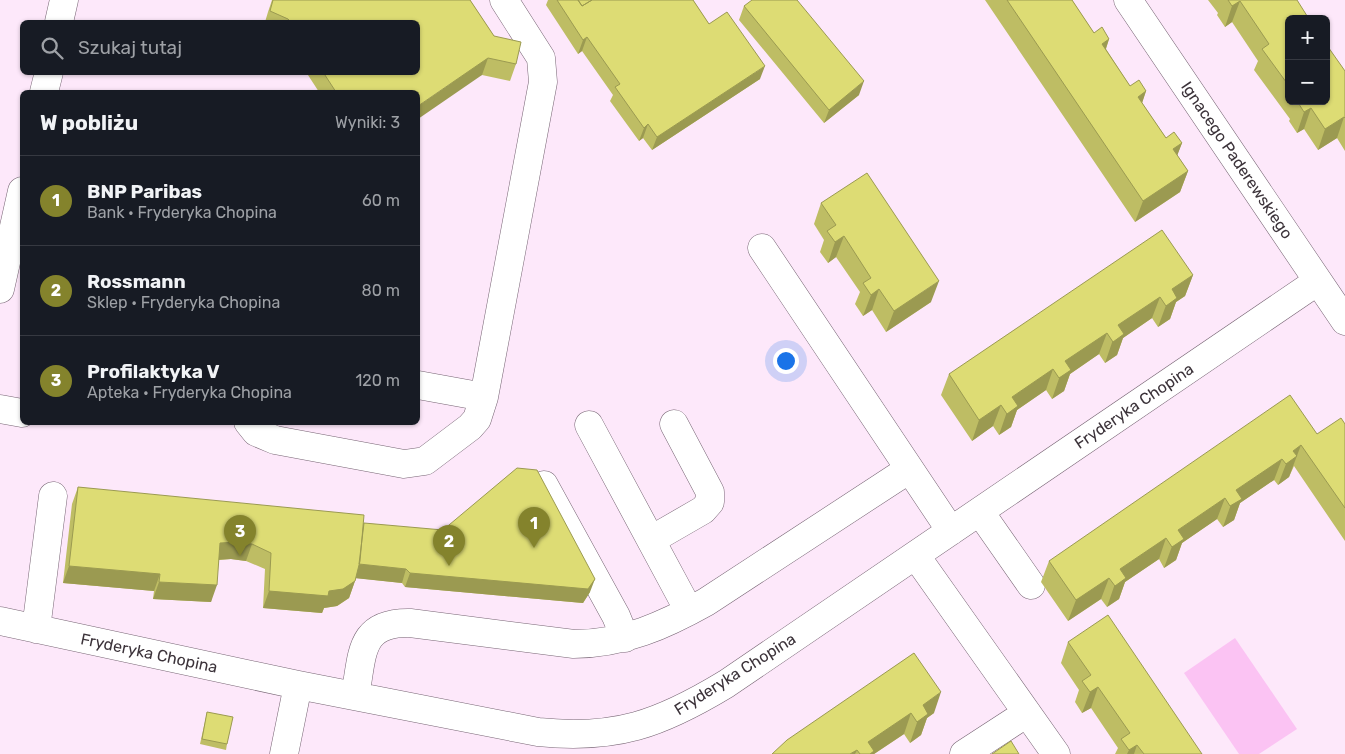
<!DOCTYPE html>
<html lang="pl">
<head>
<meta charset="utf-8">
<style>
	body { margin:0; font-family:Rubik,sans-serif; background:#20242c; color:#f1f3f6 }
	.controls { position:absolute; right:15px; top:15px; display:grid; overflow:hidden; border-radius:8px; box-shadow:0 1px 4px #0004 }
	.controls button { width:45px; height:45px; display:grid; place-items:center; padding:0; border:0; border-bottom:1px solid #363941; background:#171b24; color:#f1f3f6; font:25px sans-serif }
	.you { position:absolute; left:785px; top:360px; width:18px; height:18px; margin:-12px; border:4px solid #fff; border-radius:50%; background:#1a73e8; box-shadow:0 0 0 8px #1a73e833 }
	.badge { display:grid; place-items:center; width:32px; height:32px; border-radius:50%; background:#84832c; color:#fff; font-size:16px; font-weight:700 }
	.pin { position:absolute; translate:-50% -41px; filter:drop-shadow(0 1px 2px #0008) }
	.pin::after { content:''; position:absolute; top:26px; width:18px; height:15px; background:inherit; clip-path:polygon(0 0,100% 0,50% 100%) }
	.list { margin:0; padding:0; list-style:none }
	h2 { display:flex; justify-content:space-between; align-items:center; height:65px; margin:0; padding:0 20px; font-size:21px }
	h2 small { font-size:16px; font-weight:400; color:#9ea1a6 }
	.list li { display:grid; grid-template-columns:32px 1fr auto; gap:15px; align-items:center; box-sizing:border-box; height:90px; padding:0 20px; border-top:1px solid #363941 }
	.list b { display:block; font-size:19px; white-space:nowrap }
	.list p { margin:0; font-size:16px; white-space:nowrap; color:#9ea1a6 }
	.list em { font-size:16px; font-style:normal; color:#9ea1a6 }
	.icon { flex:none; width:28px; height:28px; fill:none; stroke:currentColor; stroke-width:2; stroke-linecap:round; stroke-linejoin:round }
	.map { position:relative; flex:none; width:1345px; height:754px; overflow:hidden }
	.search { position:absolute; background:#171b24; box-shadow:0 1px 4px #0004; left:20px; top:20px; width:400px; height:55px; display:flex; align-items:center; gap:12px; box-sizing:border-box; padding:0 18px; border-radius:8px; color:#9ea1a6; font-size:19px }
	.panel { position:absolute; background:#171b24; box-shadow:0 1px 4px #0004; left:20px; top:90px; width:400px; height:335px; border-radius:8px }
	.map>svg:first-child { display:block }
</style>
</head>
<body>
<div class="map">
<svg width="1345" height="754" viewBox="0 0 1345 754">
	<rect width="100%" height="100%" fill="#fde8fa"/>
	<path fill="#fbc3f3" d="M1235 638 1297 729 1259 754H1239L1184 673Z"/>
	<g fill="none" stroke-linecap="round" stroke-linejoin="round">
		<defs>
			<path id="minor" d="M1128 0 1345 321
				M762 248 951 531
				M418 385 484 397
				M0 409 22 413
				M248 422 256 432 275 440 404 464 425 461 470 427 477 419 484 397 543 82 541 58 504 0
				M589 425 689 611
				M544 485 616 616 625 638
				M980 512 1031 585
				M651 540 703 510 710 502V492L674 424
				M916 556 1056 754
				M0 621 298 685 538 732C616 740 660 724 726 684L1318 281
				M36 629 53 496
				M355 696C363 655 358 622 410 623L574 644C623 644 665 625 706 602L908 470
				M284 754 298 685
				M964 754 1027 713"/>
			<path id="major" d="M59 22 64 0
				M44 92 49 72
				M0 289 22 191"/>
		</defs>
		<use href="#minor" stroke="#776574" stroke-width="29"/>
		<use href="#major" stroke="#776574" stroke-width="29"/>
		<use href="#minor" stroke="#fff" stroke-width="28"/>
		<use href="#major" stroke="#fff" stroke-width="28"/>
	</g>
	<path fill="#bebd64" d="M272 0H470L494 36 516 64 510 81 482 75 418 92H319L306 72H418V22H265L268 12Z
		M548 0H693L709 24 760 79 652 150 643 138 639 141 610 101 613 95 582 51 578 54 546 5Z
		M985 0H1072L1094 33 1109 39 1106 49 1130 86 1146 91 1142 103 1166 138 1182 143 1177 155 1188 171 1180 192 1135 222Z
		M1208 0H1297L1289 19V101H1326L1345 71V151L1337 138 1318 150 1304 129 1297 133 1289 121 1290 119 1254 70 1258 61 1232 22 1225 27 1217 15 1218 13Z
		M744 6 859 95 824 123 739 20Z
		M821 203 931 302 886 332 872 310 863 316 855 304 860 292 836 257 828 263 820 252 824 240 814 224Z
		M1193 275 1185 296 1176 302 1170 319 1158 327 1152 318 1123 338 1117 355 1105 363 1099 354 1070 374 1064 391 1052 399 1046 390 1017 410 1011 427 999 435 993 426 972 441 941 395 949 374Z
		M1345 424V541L1294 466 1289 477 1278 485 1274 480 1240 503 1234 520 1223 527 1217 519 1182 543 1176 560 1164 568 1159 559 1125 582 1119 599 1107 607 1101 599 1068 621 1041 582 1049 561 1317 434Z
		M78 487 364 523 590 592 583 603 405 587 402 583 356 578 349 598 337 606 324 608 322 613 263 608 265 569 246 561 231 559 219 560 211 602 153 599 154 591 63 583 72 504Z
		M1068 642 1202 754H1115L1118 748 1091 708 1082 713 1075 702 1079 690 1061 663Z
		M914 653 934 713 927 718 921 735 910 743 904 734 874 754H772Z
		M207 712 227 744 226 750 200 744 206 717Z"/>
	<path fill="#9b9a51" d="M1240 1 1232 22 1225 27 1232 6Z
		M587 37 582 51 578 54 583 40Z
		M1109 39 1102 60V44Z
		M488 58 482 75 418 119V106Z
		M765 66 760 79 652 150 657 137Z
		M864 81 859 95 824 123 829 110Z
		M1146 91 1139 112 1138 97Z
		M1311 108 1304 129 1297 133 1304 112Z
		M1344 117 1337 138 1318 150 1325 129Z
		M648 124 643 138 639 141 644 128Z
		M1182 143 1174 164 1173 149Z
		M1188 171 1180 192 1135 222 1143 201Z
		M844 236 836 257 828 263 835 242Z
		M1193 275 1185 296 1176 302 1170 319 1158 327 1172 289Z
		M939 281 931 302 886 332 894 311Z
		M879 289 872 310 863 316 871 295Z
		M1160 297 1152 318 1123 338 1117 355 1105 363 1118 325Z
		M1107 333 1099 354 1070 374 1064 391 1052 399 1065 361Z
		M1053 369 1046 390 1017 410 1011 427 999 435 1012 397Z
		M1001 405 993 426 972 441 979 420Z
		M1301 445 1289 477 1278 485 1286 464 1293 451Z
		M1282 459 1274 480 1240 503 1234 520 1223 527 1236 490Z
		M1225 498 1217 519 1182 543 1176 560 1164 568 1178 530Z
		M1166 538 1159 559 1125 582 1119 599 1107 607 1120 569Z
		M237 542 252 544 246 561 231 559 214 560 220 543Z
		M359 564 406 569 402 583 354 578Z
		M69 566 160 574 154 591 63 583Z
		M410 573 595 579 590 592 583 603 405 587Z
		M1109 578 1101 599 1068 621 1076 600Z
		M355 581 349 598 337 606 324 608 322 613 263 608 269 591H329Z
		M159 582 217 585 211 602 153 599Z
		M1098 687 1091 708 1082 713 1090 692Z
		M941 692 934 713 927 718 921 735 910 743 923 705Z
		M911 713 904 734 874 754H864L868 742Z
		M1137 745 1134 754H1127L1129 750Z
		M857 750 855 754H850Z"/>
	<path fill="#dddc74" stroke="#9b9a51" d="M273 0H470L494 36 521 42 516 64 488 58 418 106V92H336L323 72H418V22H291L288 19 270 11Z
		M557 0H578L582 6 592 0H693L709 24 727 12 765 66 657 137 648 124 644 128 615 87 620 84 587 37 583 40Z
		M578 0H592L582 6Z
		M752 0H797L864 81 829 110 744 6Z
		M1007 0H1072L1094 33 1102 27 1109 39 1102 44 1130 86 1139 80 1146 91 1138 97 1166 138 1174 132 1182 143 1173 149 1188 171 1143 201Z
		M1228 0H1297L1309 19H1289V86L1262 49 1269 44 1240 1 1232 6Z
		M1326 44 1345 71V118L1344 117 1325 129 1311 108 1304 112 1297 101H1326Z
		M867 173 939 281 894 311 879 289 871 295 863 283 871 278 844 236 835 242 827 231 836 225 821 203Z
		M1162 230 1193 275 1172 289 1177 298 1166 306 1160 297 1118 325 1124 334 1113 342 1107 333 1065 361 1071 370 1059 378 1053 369 1012 397 1018 406 1007 414 1001 405 979 420 949 374Z
		M1290 395 1317 434 1341 418 1345 424V508L1301 445 1293 451 1297 456 1286 464 1282 459 1236 490 1242 499 1230 506 1225 498 1178 530 1184 539 1172 547 1166 538 1120 569 1126 578 1115 586 1109 578 1076 600 1049 561Z
		M517 468 537 470 595 579 588 589 410 573 406 569 359 564 364 523 443 530Z
		M78 487 364 515 360 561 355 581 343 589 329 591 328 596 269 591 271 553 252 544 237 542 220 543 217 585 159 582 160 574 69 566Z
		M1108 615 1202 754H1144L1137 745 1129 750 1121 739 1130 733 1098 687 1090 692 1082 681 1091 675 1068 642Z
		M914 653 941 692 923 705 928 714 917 722 911 713 868 742 874 751 870 754H860L857 750 850 754H772L787 740Z
		M207 712 233 717 227 744 202 739Z
		M1011 741 1019 754H992Z"/>
	<g text-anchor="middle" dominant-baseline="central" stroke-width="5" stroke-linejoin="round" paint-order="stroke">
		<g font-size="16" fill="#3c333a" stroke="#fff">
			<text transform="translate(1237 160) rotate(56)">Ignacego Paderewskiego</text>
			<text transform="translate(1134 406) rotate(-34)">Fryderyka Chopina</text>
			<text transform="translate(149 653) rotate(12)">Fryderyka Chopina</text>
			<text transform="translate(735 674) rotate(-32)">Fryderyka Chopina</text>
		</g>
	</g>
</svg>
<div class="controls">
<button>+</button>
<button>−</button>
</div>
<div class="you"></div>
<div class="pin badge" style="left:534px;top:548px">1</div>
<div class="pin badge" style="left:449px;top:566px">2</div>
<div class="pin badge" style="left:240px;top:556px">3</div>
<div class="search"><svg class="icon" aria-label="search" viewBox="0 0 24 24"><circle cx="10" cy="10" r="6"/><path d="M15 15l6 6"/></svg>Szukaj tutaj</div>
<section class="panel">
<h2>W pobliżu<small>Wyniki: 3</small></h2>
<ul class="list">
<li><span class="badge">1</span><div><b>BNP Paribas</b><p>Bank · Fryderyka Chopina</p></div><em>60 m</em></li>
<li><span class="badge">2</span><div><b>Rossmann</b><p>Sklep · Fryderyka Chopina</p></div><em>80 m</em></li>
<li><span class="badge">3</span><div><b>Profilaktyka V</b><p>Apteka · Fryderyka Chopina</p></div><em>120 m</em></li>
</ul>
</section>
</div>
</body>
</html>
